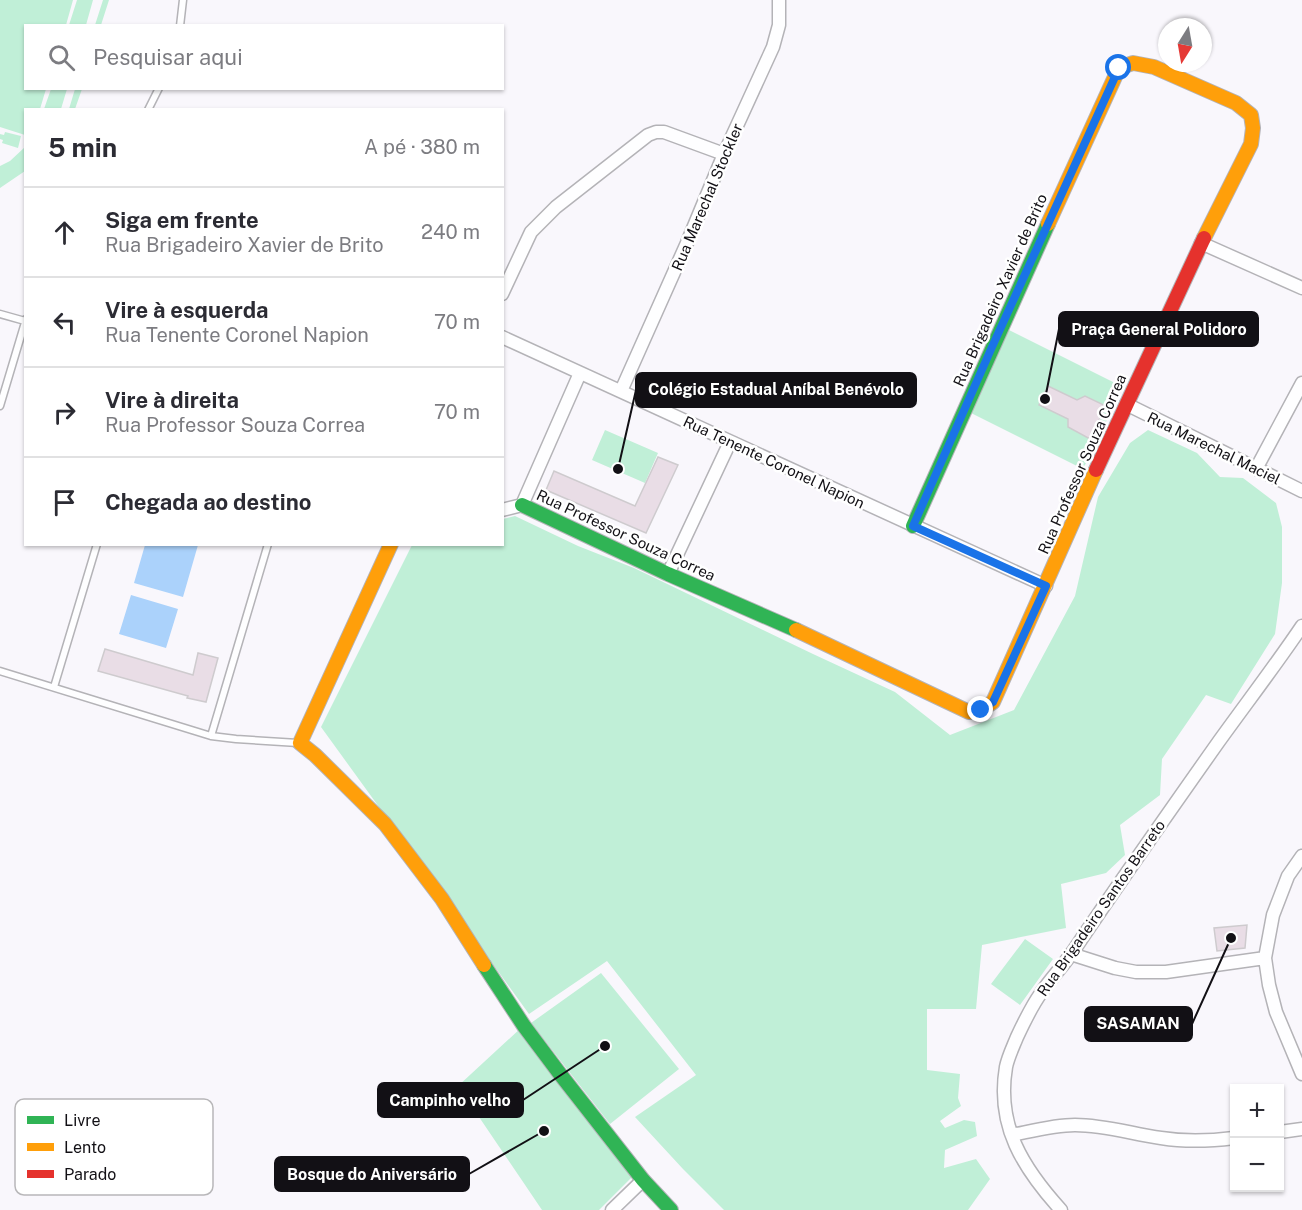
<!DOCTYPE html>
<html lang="pt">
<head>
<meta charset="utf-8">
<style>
	body { margin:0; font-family:"Public Sans",sans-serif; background:#f2f2f3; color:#2b2b33 }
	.controls { position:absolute; right:18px; bottom:18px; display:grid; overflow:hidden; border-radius:0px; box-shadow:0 2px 4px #0004 }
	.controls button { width:54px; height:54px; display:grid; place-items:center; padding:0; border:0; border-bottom:2px solid #e1e1e2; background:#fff; color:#2b2b33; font:30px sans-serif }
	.compass { position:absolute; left:1158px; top:18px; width:54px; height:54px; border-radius:50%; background:#fff; box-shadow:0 2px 4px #0004; rotate:191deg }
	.stop { position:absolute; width:18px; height:18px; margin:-14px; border:4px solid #1a73e8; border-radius:50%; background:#fff }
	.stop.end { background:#1a73e8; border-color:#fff; box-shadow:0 2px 6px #0008 }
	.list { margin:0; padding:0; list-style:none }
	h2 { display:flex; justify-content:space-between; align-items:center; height:78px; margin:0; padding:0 24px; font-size:26px }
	h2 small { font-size:20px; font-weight:400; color:#7c7c81 }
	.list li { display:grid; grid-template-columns:39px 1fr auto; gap:18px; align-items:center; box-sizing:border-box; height:90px; padding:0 24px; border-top:2px solid #e1e1e2 }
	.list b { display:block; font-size:22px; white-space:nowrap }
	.list p { margin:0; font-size:20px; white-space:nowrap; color:#7c7c81 }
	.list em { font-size:20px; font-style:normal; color:#7c7c81 }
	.icon { flex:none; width:33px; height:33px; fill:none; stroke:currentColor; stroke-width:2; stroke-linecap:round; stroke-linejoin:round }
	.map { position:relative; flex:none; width:1302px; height:1210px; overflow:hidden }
	.search { position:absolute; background:#fff; box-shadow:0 2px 4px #0004; left:24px; top:24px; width:480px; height:66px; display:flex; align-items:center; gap:15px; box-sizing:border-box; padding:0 21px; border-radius:0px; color:#7c7c81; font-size:22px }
	.panel { position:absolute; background:#fff; box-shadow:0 2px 4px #0004; left:24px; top:108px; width:480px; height:438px; border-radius:0px }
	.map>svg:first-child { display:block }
</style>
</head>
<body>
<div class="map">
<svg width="1302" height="1210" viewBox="0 0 1302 1210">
	<rect width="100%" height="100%" fill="#f9f7fc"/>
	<path fill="#c0efd7" d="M0 0H73L66 25 26 26V88L46 89 40 109 26 110 25 135 0 127Z
		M77 0H93L86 25H69Z
		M103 0H109L101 25H95Z
		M51 89H67L61 109H44Z
		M75 89H82L75 109H69Z
		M5 132 21 136 18 148 2 143 3 140 0 139V134L4 135Z
		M25 147V176V171L0 188V166L10 161Z
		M1005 328 1123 387 1083 469 967 411Z
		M605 430 658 453 645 483 592 460Z
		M1148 430 1197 453 1220 477 1243 478 1276 503 1282 527V583L1275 634 1231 704 1206 695 1162 759 1160 795 1120 825 1125 855 1106 873 1061 884 1066 928 982 945 976 1009H927V1070L960 1074 958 1098 961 1106 940 1121 945 1128 964 1120 975 1122 977 1136 945 1150 944 1168 976 1159 990 1179 968 1210H724L683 1169 635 1117 696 1075 607 961 529 1014 321 727 412 545 502 544 503 519 515 516 578 546 634 568 813 654 895 692 950 735 1014 710 1075 596 1098 497 1130 443Z
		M1025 939 1053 959 1020 1005 991 984Z
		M601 973 679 1069 610 1124 531 1023Z
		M522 1027 632 1177 599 1210H542L458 1086Z"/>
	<path fill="#abd2fb" d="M145 545H198L183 597 134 583Z
		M131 595 178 609 166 648 119 634Z"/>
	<path fill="#e9dde6" stroke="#cecbce" stroke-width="1.5" d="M1048 386 1077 400 1085 396 1106 406 1090 439 1068 427V419L1039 405Z
		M658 457 678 465 646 533 546 490 554 471 635 506Z
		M105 649 193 675 198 653 218 658 206 702 187 698 188 696 98 671Z
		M1247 925 1245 948 1217 951 1214 928Z"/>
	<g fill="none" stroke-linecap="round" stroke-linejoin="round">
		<defs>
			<path id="lane" d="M180 26 183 0
				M148 110 159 88
				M0 314 25 321
				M0 406 26 319
				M0 671 211 736 236 739 298 743
				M54 687 97 544
				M211 736 268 544"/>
			<path id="street" d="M1201 243 1302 288
				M502 294 531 232 556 207 648 135 656 132H664L724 154
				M502 337 1046 586
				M621 391 687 243 724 154 773 47 779 25V0
				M1126 404 1302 491
				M1256 469 1302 383
				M502 510 522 505 580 373
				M668 574 730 442
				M1302 856 1288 876 1273 915 1265 958 1269 985 1276 1012 1302 1074
				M1071 954 1115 968 1136 972H1166L1265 958
				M1280 1132 1302 1129
				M1012 1135C1032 1131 1054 1125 1075 1125 1105 1125 1132 1134 1161 1138 1186 1142 1210 1141 1234 1138
				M612 1210 643 1180
				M1061 1210C1023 1168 996 1126 1006 1067 1008 1057 1013 1047 1017 1037 1024 1022 1031 1007 1041 993 1051 978 1064 965 1074 950 1121 880 1169 812 1217 744 1245 705 1275 666 1302 626"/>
			<path id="fast" d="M522 505 668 574 796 630
				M913 526 1048 224
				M484 965 524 1026 560 1074 643 1180 671 1210"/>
			<path id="slow" d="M1048 224 1119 68 1133 63 1154 67 1236 103 1251 115 1253 128 1251 144 1204 238
				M391 544 300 743 315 755 385 824 442 899 484 965
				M796 630 969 712 981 710 993 702 1096 470"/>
			<path id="jam" d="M1096 470 1204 238"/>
		</defs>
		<use href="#lane" stroke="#b4b3b7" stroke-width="9"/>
		<use href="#street" stroke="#b4b3b7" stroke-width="15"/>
		<use href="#fast" stroke="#b4b3b7" stroke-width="16"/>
		<use href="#slow" stroke="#b4b3b7" stroke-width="16"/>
		<use href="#jam" stroke="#b4b3b7" stroke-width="16"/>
		<use href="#lane" stroke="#fefeff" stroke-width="6"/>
		<use href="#street" stroke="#fefeff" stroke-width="12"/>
		<use href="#fast" stroke="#30b455" stroke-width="14"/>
		<use href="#slow" stroke="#ff9f0a" stroke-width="14"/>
		<use href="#jam" stroke="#e5322d" stroke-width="14"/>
	</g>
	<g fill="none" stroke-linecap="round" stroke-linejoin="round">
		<path stroke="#1a73e8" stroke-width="8" d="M981 710 993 702 1046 586 913 526 992 347 1119 68"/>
	</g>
	<g text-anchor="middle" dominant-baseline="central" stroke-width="5" stroke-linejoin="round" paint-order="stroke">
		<g font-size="15" fill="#121015" stroke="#fff">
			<text transform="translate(707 197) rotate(-67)">Rua Marechal Stockler</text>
			<text transform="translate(1000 290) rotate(-66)">Rua Brigadeiro Xavier de Brito</text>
			<text transform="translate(1214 448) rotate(26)">Rua Marechal Maciel</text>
			<text transform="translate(774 462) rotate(25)">Rua Tenente Coronel Napion</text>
			<text transform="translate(1082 464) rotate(-66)">Rua Professor Souza Correa</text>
			<text transform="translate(626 535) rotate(25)">Rua Professor Souza Correa</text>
			<text transform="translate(1101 908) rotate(-55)">Rua Brigadeiro Santos Barreto</text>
		</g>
	</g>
	<rect x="15" y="1099" width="198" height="96" rx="9" fill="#fff" stroke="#b8b7b9" stroke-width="1.5"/>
	<rect x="27" y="1116" width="27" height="8" fill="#30b455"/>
	<rect x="27" y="1143" width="27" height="8" fill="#ff9f0a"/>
	<rect x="27" y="1170" width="27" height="8" fill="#e5322d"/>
	<g font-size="16" fill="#121015">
		<text x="64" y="1126">Livre</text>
		<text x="64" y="1153">Lento</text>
		<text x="64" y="1180">Parado</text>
	</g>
	<path fill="none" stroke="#121015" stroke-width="2" d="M1045 399L1059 329M618 469L636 390M1231 938L1192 1024M605 1046L523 1100M544 1131L469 1174"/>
	<g fill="#121015" stroke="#fff" stroke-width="2">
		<circle cx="1045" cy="399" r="6"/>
		<circle cx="618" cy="469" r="6"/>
		<circle cx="1231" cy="938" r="6"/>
		<circle cx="605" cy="1046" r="6"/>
		<circle cx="544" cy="1131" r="6"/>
	</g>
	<g fill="#121015" stroke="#121015" stroke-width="2">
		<rect x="1059" y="312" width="199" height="34" rx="6"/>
		<rect x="636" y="373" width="280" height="34" rx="6"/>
		<rect x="1085" y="1007" width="107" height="34" rx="6"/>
		<rect x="378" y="1083" width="145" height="34" rx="6"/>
		<rect x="275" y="1157" width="194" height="34" rx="6"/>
	</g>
	<g font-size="16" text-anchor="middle" font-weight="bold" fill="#fff">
		<text x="1159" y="335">Praça General Polidoro</text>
		<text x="776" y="395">Colégio Estadual Aníbal Benévolo</text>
		<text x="1138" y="1029">SASAMAN</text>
		<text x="450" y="1106">Campinho velho</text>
		<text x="372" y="1180">Bosque do Aniversário</text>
	</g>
</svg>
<div class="controls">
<button>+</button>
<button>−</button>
</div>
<svg class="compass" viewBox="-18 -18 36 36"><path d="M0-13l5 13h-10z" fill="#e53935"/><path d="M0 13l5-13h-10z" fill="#7c7c81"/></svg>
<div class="stop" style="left:1119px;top:68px"></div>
<div class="stop end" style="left:981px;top:710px"></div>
<div class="search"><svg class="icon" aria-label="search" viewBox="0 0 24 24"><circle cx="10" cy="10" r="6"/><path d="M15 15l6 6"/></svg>Pesquisar aqui</div>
<section class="panel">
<h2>5 min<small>A pé · 380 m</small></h2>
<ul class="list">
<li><svg class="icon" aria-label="ahead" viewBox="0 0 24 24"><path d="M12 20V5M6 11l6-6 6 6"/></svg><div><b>Siga em frente</b><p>Rua Brigadeiro Xavier de Brito</p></div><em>240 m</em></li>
<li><svg class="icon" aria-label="left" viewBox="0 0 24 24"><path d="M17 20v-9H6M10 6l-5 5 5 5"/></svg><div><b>Vire à esquerda</b><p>Rua Tenente Coronel Napion</p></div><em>70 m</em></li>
<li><svg class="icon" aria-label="right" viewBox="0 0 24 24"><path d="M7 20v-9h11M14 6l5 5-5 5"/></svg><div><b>Vire à direita</b><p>Rua Professor Souza Correa</p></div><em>70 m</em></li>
<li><svg class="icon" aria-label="arrive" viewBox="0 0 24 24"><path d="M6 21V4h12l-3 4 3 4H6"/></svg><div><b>Chegada ao destino</b></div></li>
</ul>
</section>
</div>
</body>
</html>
